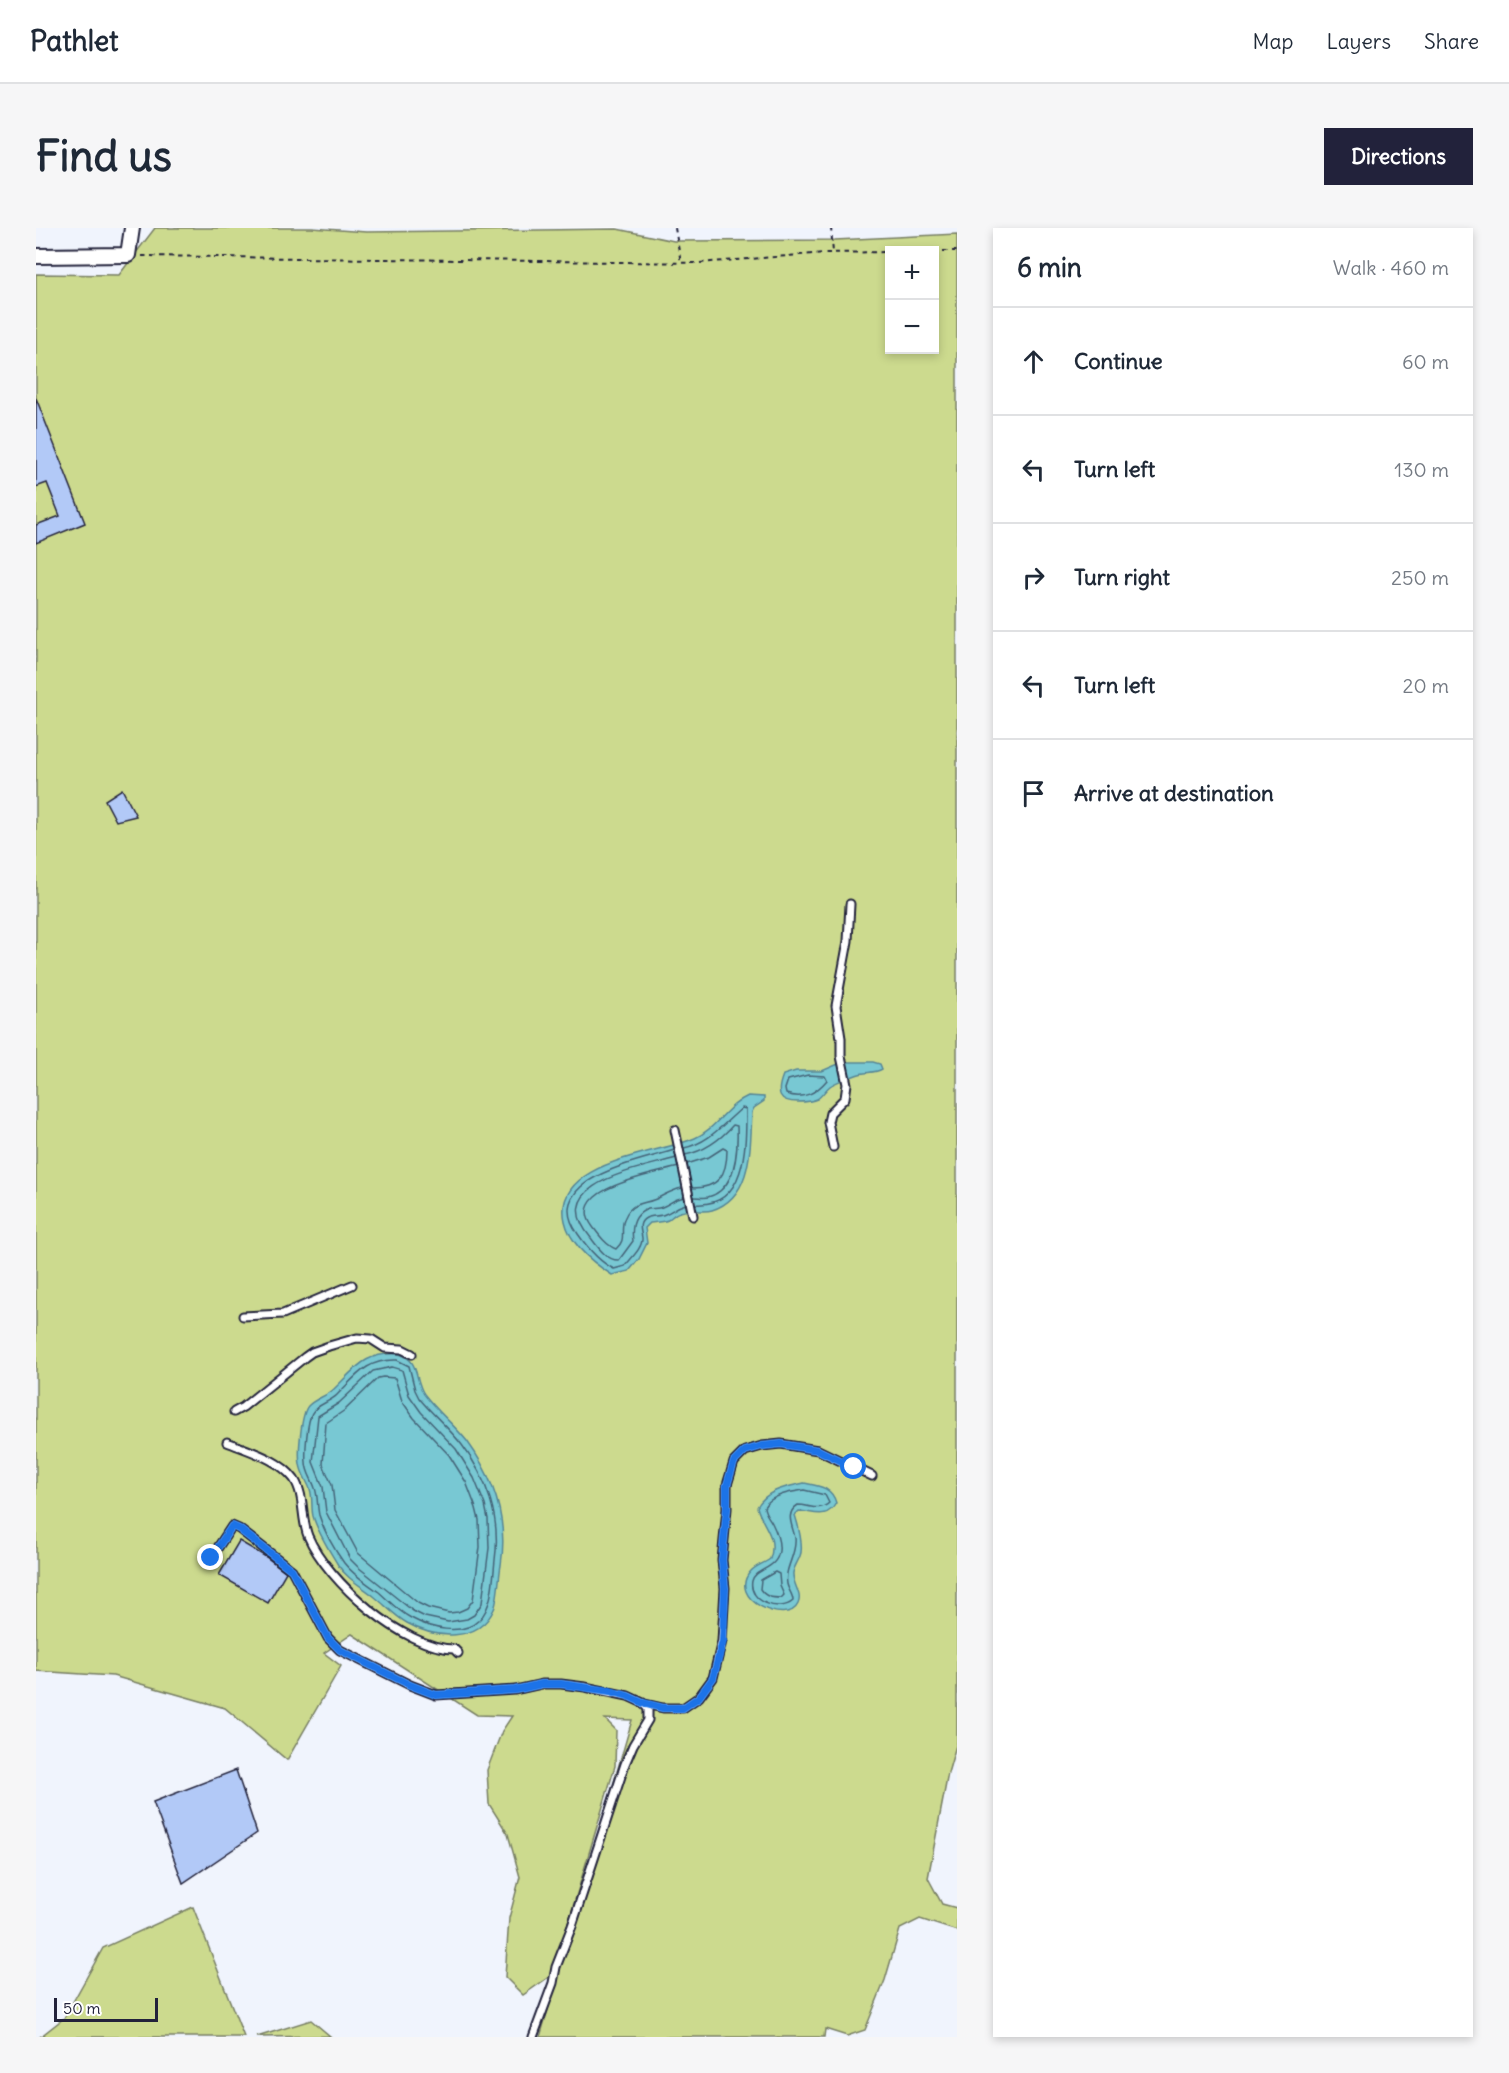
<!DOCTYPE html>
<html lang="en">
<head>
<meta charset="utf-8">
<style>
	body { margin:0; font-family:Delius,sans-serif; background:#f6f6f7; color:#1f2937 }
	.controls { position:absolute; right:18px; top:18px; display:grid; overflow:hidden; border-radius:0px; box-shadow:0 3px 9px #0003 }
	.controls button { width:54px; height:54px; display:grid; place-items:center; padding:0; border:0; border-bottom:2px solid #e0e1e3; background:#fff; color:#1f2937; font:30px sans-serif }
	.scale { position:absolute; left:18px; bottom:15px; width:104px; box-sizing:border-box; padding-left:6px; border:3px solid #22223b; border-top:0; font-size:16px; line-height:21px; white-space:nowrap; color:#22223b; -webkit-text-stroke:4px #fff; paint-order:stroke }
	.stop { position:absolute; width:18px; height:18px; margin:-14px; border:4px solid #1a73e8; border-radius:50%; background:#fff }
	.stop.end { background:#1a73e8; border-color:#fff; box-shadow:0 2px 6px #0008 }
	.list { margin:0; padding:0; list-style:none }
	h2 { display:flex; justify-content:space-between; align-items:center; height:78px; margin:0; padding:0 24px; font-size:26px }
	h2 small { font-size:20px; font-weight:400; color:#747a83 }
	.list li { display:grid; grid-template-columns:39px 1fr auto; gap:18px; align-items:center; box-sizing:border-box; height:108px; padding:0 24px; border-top:2px solid #e0e1e3 }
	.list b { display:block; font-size:22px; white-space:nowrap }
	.list em { font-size:20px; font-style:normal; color:#747a83 }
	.icon { flex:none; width:33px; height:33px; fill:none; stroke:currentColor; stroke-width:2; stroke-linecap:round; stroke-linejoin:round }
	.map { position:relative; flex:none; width:921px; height:1809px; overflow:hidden; border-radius:0px }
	header { display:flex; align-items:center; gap:36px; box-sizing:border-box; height:84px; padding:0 30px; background:#fff; border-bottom:2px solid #e0e1e3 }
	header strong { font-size:28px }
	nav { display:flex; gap:33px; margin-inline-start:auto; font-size:21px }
	.intro { display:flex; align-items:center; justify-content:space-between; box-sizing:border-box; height:144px; padding:0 36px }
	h1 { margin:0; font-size:42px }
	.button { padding:15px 27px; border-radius:0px; background:#22223b; color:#fff; font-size:21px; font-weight:700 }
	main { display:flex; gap:36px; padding:0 36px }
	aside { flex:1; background:#fff; border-radius:0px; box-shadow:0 3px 9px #0003 }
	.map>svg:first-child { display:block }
</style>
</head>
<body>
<header>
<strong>Pathlet</strong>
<nav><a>Map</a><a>Layers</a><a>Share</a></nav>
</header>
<div class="intro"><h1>Find us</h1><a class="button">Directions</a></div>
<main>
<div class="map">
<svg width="921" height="1809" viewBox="0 0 921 1809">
	<rect width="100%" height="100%" fill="#f0f4fd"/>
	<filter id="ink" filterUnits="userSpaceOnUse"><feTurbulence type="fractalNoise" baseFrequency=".0167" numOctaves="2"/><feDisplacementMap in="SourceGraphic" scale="12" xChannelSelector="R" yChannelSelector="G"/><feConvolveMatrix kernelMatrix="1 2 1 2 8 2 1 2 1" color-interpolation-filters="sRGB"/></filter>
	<g filter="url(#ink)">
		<path fill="#ccda8e" stroke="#777e64" stroke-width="1.5" fill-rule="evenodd" d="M119 0H276L330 4 581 1 638 13 799 12 921 6V1514L912 1545 892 1650 906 1676 921 1680V1703L884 1691 864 1701 849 1752 829 1802 811 1808 789 1801 788 1809H504L596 1492 569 1491 580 1502 579 1538 517 1746 487 1767 469 1749 473 1690 484 1649 472 1606 453 1576 451 1542 466 1503 476 1488 441 1487 316 1406 288 1425 305 1438 251 1532 189 1480 77 1448 0 1443V46L83 47ZM854 22H898V122H854Z
			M157 1679 208 1809H4L28 1790 67 1720Z
			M275 1792 294 1808 221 1809Z"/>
		<path fill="#78c8d3" stroke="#568696" stroke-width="1.5" d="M807 834H837L844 836 846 841C838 846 829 843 820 847 812 850 801 853 794 858 789 862 786 868 781 871 775 874 769 874 762 874 742 874 740 865 747 847L760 843H786Z
			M712 868 728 869V873L718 880 716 884C714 919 717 969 676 982 666 985 655 980 644 984 639 985 636 989 632 992 627 994 619 994 614 995L609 1000 611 1015 603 1031 593 1043 576 1047C557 1035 534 1016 529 993 515 933 623 926 659 910 680 901 691 877 712 868Z
			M363 1126C384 1132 378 1151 388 1166 401 1183 418 1197 431 1213 458 1250 472 1292 465 1337 463 1347 462 1373 458 1381 443 1415 399 1411 371 1395 359 1388 350 1378 339 1369 327 1359 311 1351 302 1337 293 1322 282 1305 277 1288 275 1280 277 1270 274 1261 271 1253 265 1245 264 1236 262 1225 265 1186 272 1178 278 1171 291 1168 298 1161 321 1139 329 1124 363 1126Z
			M768 1255C783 1258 796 1259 800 1275 791 1292 778 1284 763 1283L759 1287C762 1296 768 1320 764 1328 762 1334 758 1338 757 1345 756 1356 767 1366 762 1376 752 1399 689 1371 715 1343 719 1338 729 1335 734 1331 742 1308 726 1298 721 1279 730 1262 750 1259 768 1255Z"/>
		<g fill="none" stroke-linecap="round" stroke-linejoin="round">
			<path stroke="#446478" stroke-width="1.5" d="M772 847 789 848 791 852C780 865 768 872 750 866L749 861 752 852Z
				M648 920C673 915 687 896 706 880L710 881C710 917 711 980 659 976
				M638 922C606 933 502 950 542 1006 551 1019 563 1034 578 1041L589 1038C594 1031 607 1020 606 1010 605 1002 601 995 610 990 616 987 623 989 629 986 637 983 639 979 650 976
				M649 927C669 923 684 912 697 897L701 898C702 922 701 961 672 969 668 970 663 969 658 969
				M640 930C605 941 508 954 555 1010 561 1018 571 1033 583 1032L597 1013C595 999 597 986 612 981 616 980 622 981 626 979 636 975 635 972 648 969
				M651 936 673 929 687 920 691 922C691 948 682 960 656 960
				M642 939C620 946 527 960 557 999 563 1007 570 1017 580 1021 590 1012 585 1007 587 995 593 971 609 978 624 969 632 965 637 962 646 960
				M361 1132 373 1138 379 1162 383 1170C396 1186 413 1200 426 1217 451 1250 465 1290 459 1332 457 1350 457 1379 443 1392 426 1409 393 1400 375 1390 363 1384 353 1373 343 1364 331 1355 317 1347 308 1335 298 1321 288 1303 283 1287 281 1278 282 1268 279 1260 276 1251 270 1244 270 1234 269 1224 271 1193 276 1185 280 1177 294 1174 301 1167 321 1147 331 1131 361 1132Z
				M356 1139 366 1142 373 1167 385 1184 420 1221 438 1250 449 1277 452 1291 453 1320 446 1375 438 1387 431 1391 412 1394 389 1389 377 1383 322 1339 314 1331 290 1284 287 1259 277 1234 282 1188 303 1175 337 1143Z
				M347 1149 359 1150 366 1173 378 1190 413 1227 430 1254 440 1280 443 1292 444 1319 437 1372 431 1380 422 1384 413 1385 392 1380 382 1375 322 1325 299 1282 296 1257 287 1236 290 1195 309 1182 342 1150Z
				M768 1262 789 1267 793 1275C783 1284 774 1277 762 1277 748 1286 757 1298 759 1310 761 1327 748 1339 751 1356 752 1362 757 1366 757 1373 744 1385 712 1374 716 1353 719 1340 741 1342 743 1323 744 1315 740 1303 736 1295 733 1289 729 1286 728 1279 735 1267 755 1264 768 1262Z
				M739 1344 743 1346 744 1358 748 1367 745 1370C736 1370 729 1369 724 1361L725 1352Z"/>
		</g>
		<path fill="#b2c9f7" stroke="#22223b" stroke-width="1.5" d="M0 170 49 295 0 315V297L24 288 11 255 0 259Z
			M86 561 100 588 80 593 69 572Z
			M203 1313 230 1329 250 1344 232 1375 183 1347Z
			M200 1542 221 1605 147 1655 117 1574Z"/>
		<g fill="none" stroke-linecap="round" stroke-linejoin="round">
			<defs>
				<path id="service" d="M639 902 657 988
					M797 919 792 894 794 885 809 870 811 856 805 828V810L800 778 812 713 814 676
					M207 1088 247 1086 316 1057
					M198 1184 207 1179 269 1129 276 1124 293 1118 321 1110 335 1111 349 1120 366 1121 376 1126
					M191 1214C213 1223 243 1231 258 1251 269 1267 265 1291 272 1308 291 1353 368 1421 418 1421L422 1425
					M175 1330 196 1298 203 1301 256 1342 292 1410 304 1422 374 1457 400 1467 479 1462 506 1456H525L549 1459 592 1468 607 1475 612 1481V1492L597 1517 589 1536 536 1698 520 1739 517 1755 497 1809
					M609 1476 627 1480H647L663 1469 677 1450 686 1413 689 1360 686 1332 691 1281V1257L698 1234 709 1223 726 1218 745 1216 782 1222 836 1248"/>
				<path id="minor" d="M0 28 92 27 96 0"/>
			</defs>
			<use href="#service" stroke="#22223b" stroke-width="11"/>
			<use href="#minor" stroke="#22223b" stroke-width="18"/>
			<path stroke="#22223b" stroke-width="2" stroke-dasharray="4.5 4.5" stroke-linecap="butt" d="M639 0 645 35
				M795 0 797 25
				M898 23H921
				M106 28 663 35 789 25 854 24"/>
			<use href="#service" stroke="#fff" stroke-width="7"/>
			<use href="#minor" stroke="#fff" stroke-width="14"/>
		</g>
	</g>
	<g fill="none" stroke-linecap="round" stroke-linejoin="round" filter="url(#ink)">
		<path stroke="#1a73e8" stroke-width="8" d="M175 1330 196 1298 203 1301 256 1342 292 1410 304 1422 374 1457 400 1467 479 1462 506 1456H525L574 1463 592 1468 607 1475 627 1480H647L663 1469 677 1450 687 1413 689 1360 686 1332 691 1281V1257L698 1234 709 1223 726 1218 745 1216 782 1222 818 1239"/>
	</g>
</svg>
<div class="controls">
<button>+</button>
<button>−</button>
</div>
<div class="scale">50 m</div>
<div class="stop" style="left:818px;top:1239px"></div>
<div class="stop end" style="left:175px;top:1330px"></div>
</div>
<aside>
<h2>6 min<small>Walk · 460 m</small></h2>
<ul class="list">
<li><svg class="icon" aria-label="ahead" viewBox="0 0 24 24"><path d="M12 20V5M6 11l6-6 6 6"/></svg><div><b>Continue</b></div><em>60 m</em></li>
<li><svg class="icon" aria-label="left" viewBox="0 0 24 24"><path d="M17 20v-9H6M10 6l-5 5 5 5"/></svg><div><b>Turn left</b></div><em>130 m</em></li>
<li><svg class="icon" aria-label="right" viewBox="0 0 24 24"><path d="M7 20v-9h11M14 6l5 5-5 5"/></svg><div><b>Turn right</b></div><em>250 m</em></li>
<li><svg class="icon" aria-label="left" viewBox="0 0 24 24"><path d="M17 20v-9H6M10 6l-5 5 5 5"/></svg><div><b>Turn left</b></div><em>20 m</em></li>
<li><svg class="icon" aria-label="arrive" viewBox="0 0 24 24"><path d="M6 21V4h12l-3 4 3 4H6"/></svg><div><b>Arrive at destination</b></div></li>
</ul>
</aside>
</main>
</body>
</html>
